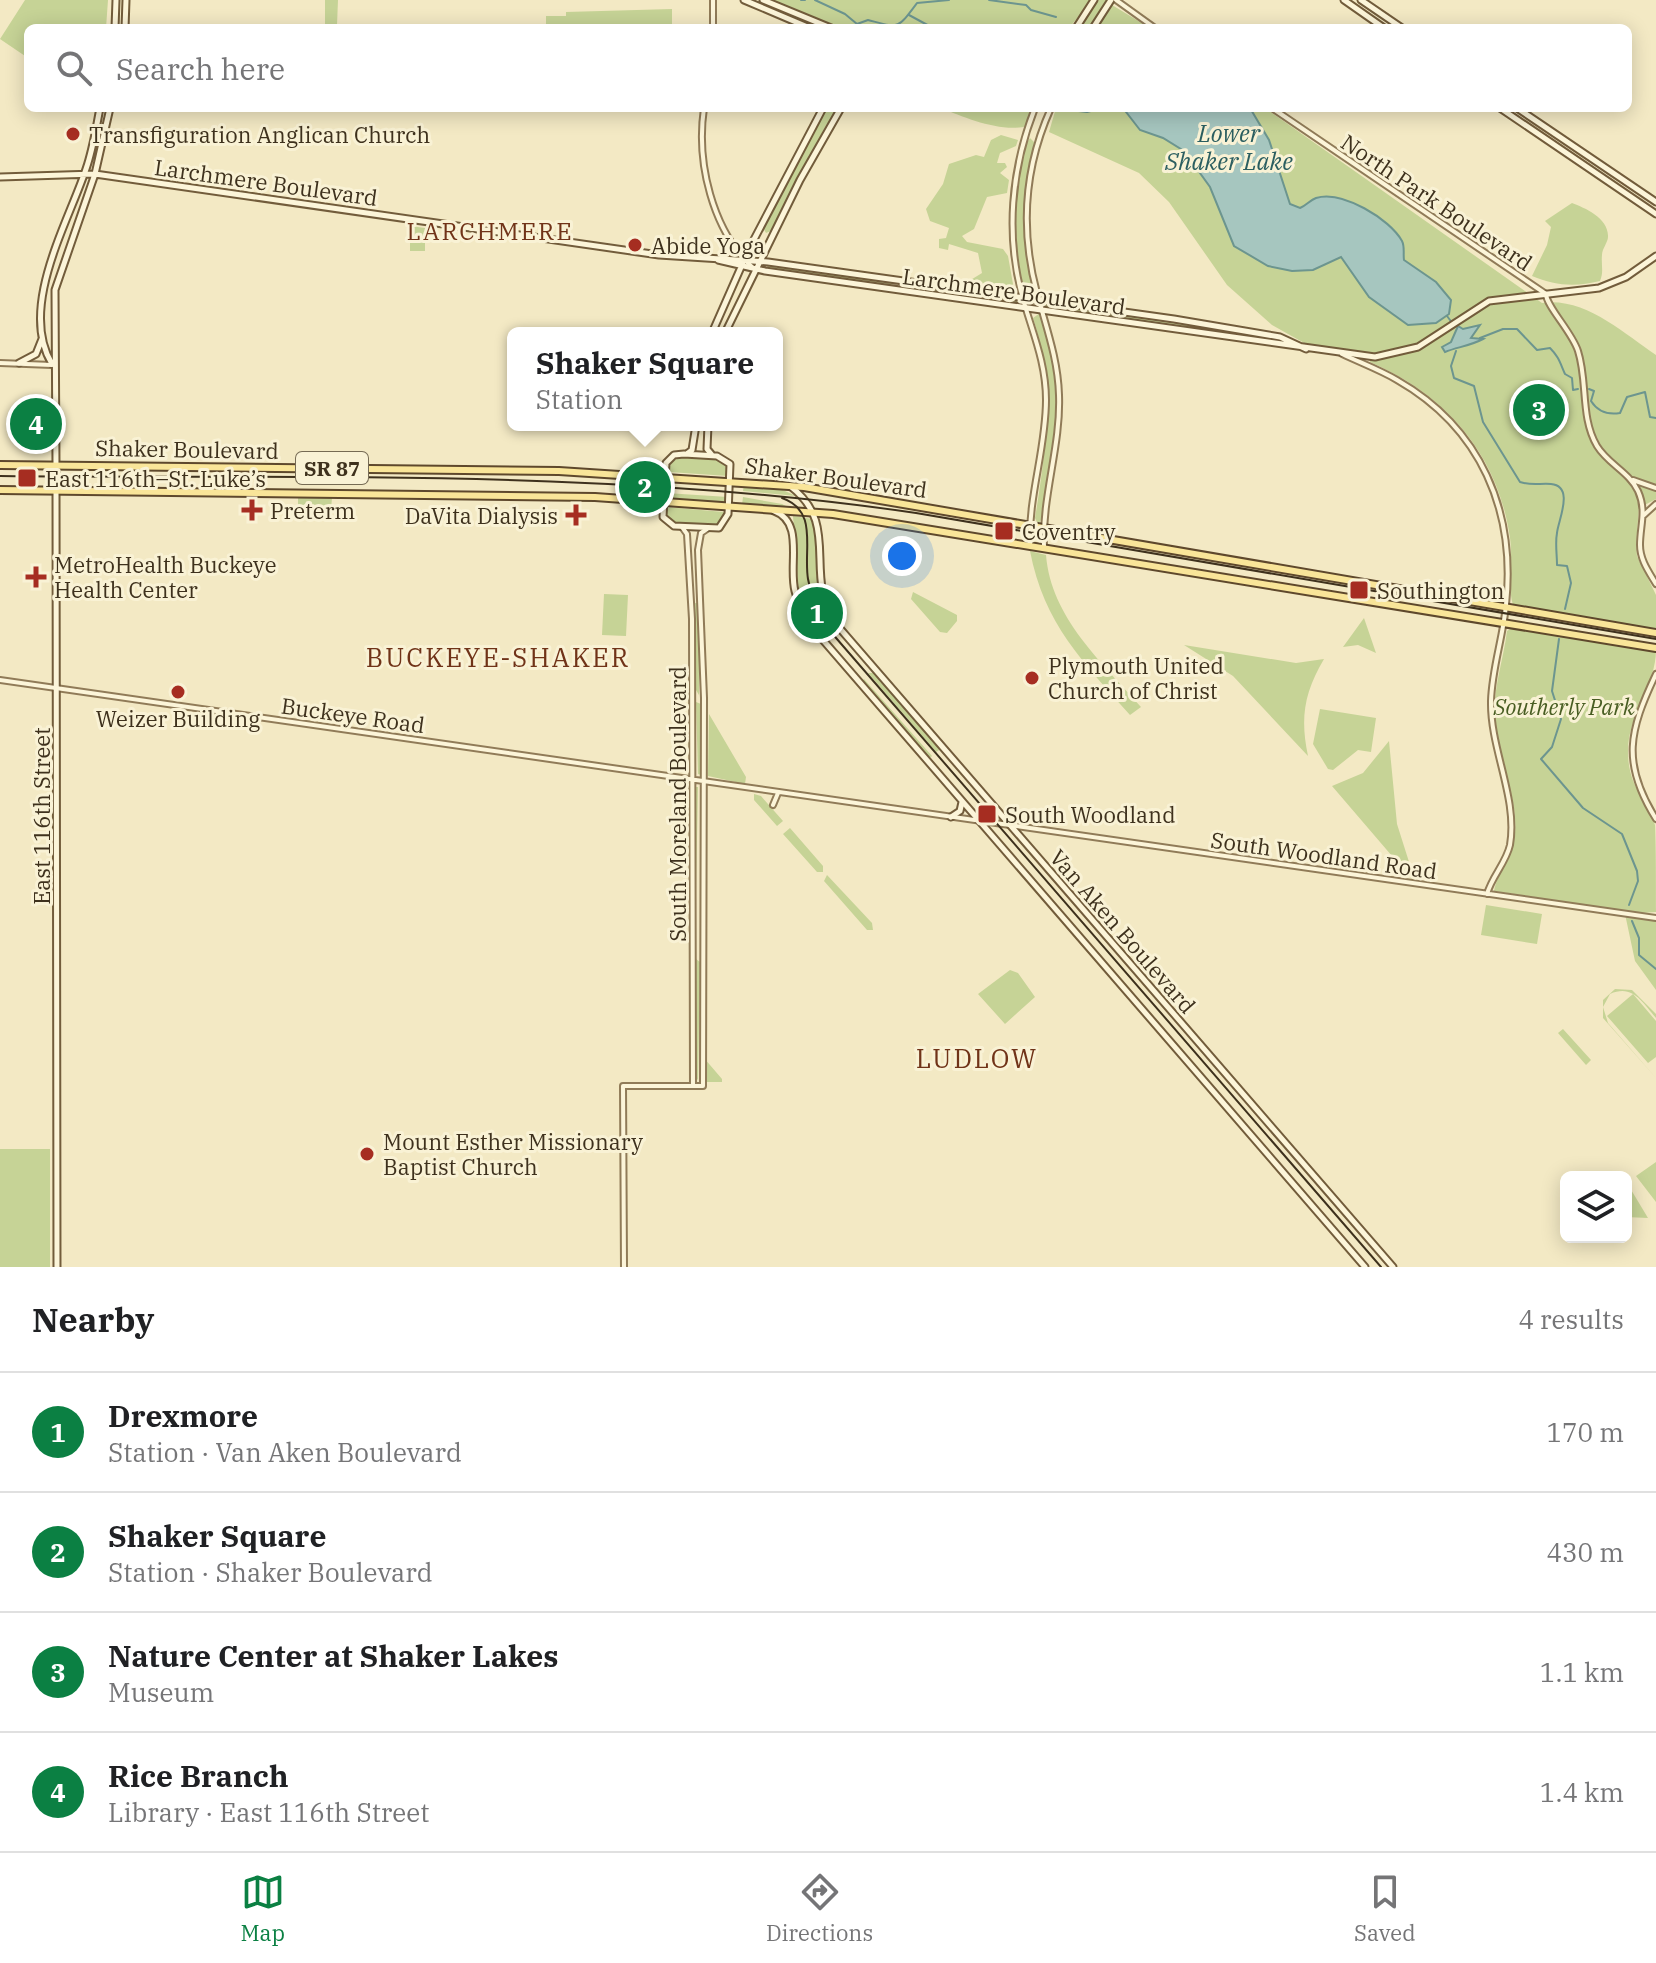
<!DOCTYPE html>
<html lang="en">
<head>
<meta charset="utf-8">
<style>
	body { margin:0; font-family:"IBM Plex Serif",serif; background:#f2f2f2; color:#202124 }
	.controls { position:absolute; right:24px; bottom:24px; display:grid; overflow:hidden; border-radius:12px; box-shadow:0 4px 20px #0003 }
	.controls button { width:72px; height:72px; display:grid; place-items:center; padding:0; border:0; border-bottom:2px solid #e0e0e0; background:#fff; color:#202124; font:40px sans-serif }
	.you { position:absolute; left:902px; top:556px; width:28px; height:28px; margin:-20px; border:6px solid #fff; border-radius:50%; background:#1a73e8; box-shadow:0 0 0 12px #1a73e833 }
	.badge { display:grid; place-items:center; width:52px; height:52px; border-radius:50%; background:#0b8043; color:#fff; font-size:26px; font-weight:700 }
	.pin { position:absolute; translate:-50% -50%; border:4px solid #fff; box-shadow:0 2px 8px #0006 }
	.popup { position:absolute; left:507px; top:327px; width:276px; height:104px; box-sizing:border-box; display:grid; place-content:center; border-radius:12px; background:#fff; filter:drop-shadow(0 2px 6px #0005); font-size:26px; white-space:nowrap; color:#757577 }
	.popup b { font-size:30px; color:#202124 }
	.popup::after { content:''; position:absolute; left:50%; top:100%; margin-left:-16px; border:16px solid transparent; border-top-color:#fff }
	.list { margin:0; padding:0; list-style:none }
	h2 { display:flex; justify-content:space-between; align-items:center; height:104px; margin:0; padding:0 32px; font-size:34px }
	h2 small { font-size:26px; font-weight:400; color:#757577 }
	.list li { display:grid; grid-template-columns:52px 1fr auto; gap:24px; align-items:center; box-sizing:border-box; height:120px; padding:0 32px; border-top:2px solid #e0e0e0 }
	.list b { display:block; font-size:30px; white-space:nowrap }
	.list p { margin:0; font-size:26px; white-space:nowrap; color:#757577 }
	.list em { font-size:26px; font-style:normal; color:#757577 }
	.icon { flex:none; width:44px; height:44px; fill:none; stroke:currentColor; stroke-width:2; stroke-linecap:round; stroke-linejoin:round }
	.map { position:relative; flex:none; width:1656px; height:1267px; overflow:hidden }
	.search { position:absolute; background:#fff; box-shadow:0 4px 20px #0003; left:24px; right:24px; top:24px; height:88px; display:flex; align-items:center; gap:20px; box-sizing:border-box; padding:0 28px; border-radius:12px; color:#757577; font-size:30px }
	.sheet { height:584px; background:#fff }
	nav { display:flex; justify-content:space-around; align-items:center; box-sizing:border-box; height:112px; border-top:2px solid #e0e0e0; background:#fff; font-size:22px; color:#757577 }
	nav a { display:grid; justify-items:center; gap:4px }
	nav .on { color:#0b8043 }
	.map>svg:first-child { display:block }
</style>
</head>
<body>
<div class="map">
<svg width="1656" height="1267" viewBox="0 0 1656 1267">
	<rect width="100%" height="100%" fill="#f3e9c4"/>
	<path fill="#c6d396" d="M25 0H108L106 28H28V58L0 39Z
		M325 0H338L337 25H325Z
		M770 0H1092L1069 28H836Z
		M1098 0H1107L1090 28H1079Z
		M1112 5 1150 28H1096Z
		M672 9V28H546V16H566V12Z
		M825 108H839L825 127 773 230 766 233 762 226Z
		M942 108H1034L1027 126C1003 133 964 118 942 108Z
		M1056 108H1265L1542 303C1585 297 1623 333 1656 355V499L1639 508 1636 544 1637 556 1656 595V630L1513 605C1507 586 1513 559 1510 538 1498 454 1446 395 1370 362V354L1306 344 1272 325 1227 285 1169 202 1139 173 1049 132Z
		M1001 135 1018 140 1016 146 1000 153 997 163H1005L1007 167 1000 173 1009 180 1007 193 987 197 974 229 962 236 967 242 1003 249 1008 256 1013 284 1009 290 998 289 994 284 969 286V281L982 273 978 253 949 244 948 250 939 248V239L946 238 949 228 930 221 926 209 943 184 949 164 976 155 984 157 991 140Z
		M1030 138 1035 143 1023 214 1034 293 1031 297 1024 294C1016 257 1006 169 1030 138Z
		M1572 203C1585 208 1609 218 1608 237 1608 242 1602 249 1602 255 1601 265 1604 272 1600 281 1576 287 1555 286 1532 276L1547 245 1551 227 1545 221Z
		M410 226 425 228V251H410Z
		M769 265 891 283 893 285 766 269Z
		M902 284 1015 299 1020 304 899 288Z
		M1039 300 1280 337 1306 349 1043 311Z
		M1040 313C1073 373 1053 453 1043 516L1038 525 1035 518C1046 451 1055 384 1033 318Z
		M683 457 720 460 727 464 728 476 669 472 671 461Z
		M744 484 776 487 796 496 743 491Z
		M666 493 728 497 724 504 668 499Z
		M743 497 782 504 792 509 742 505Z
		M298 498H332L331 509 319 519 303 518 298 513Z
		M666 507 724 512 726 513 718 526 678 524 666 517Z
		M793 516 813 519 817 534V599L799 596Z
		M1030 551 1046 555C1051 618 1102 662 1141 707L1130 715C1083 662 1044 624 1030 551Z
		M913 592 957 615V621L947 633 940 632 911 599Z
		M604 594 628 595 626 636 602 635Z
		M694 603H700L699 695 696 690Z
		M1364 618 1376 653 1358 645 1343 647Z
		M1512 628 1656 650C1656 685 1628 714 1628 751 1628 787 1645 796 1655 825 1656 844 1656 890 1656 912L1640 913 1494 891C1498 871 1513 856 1515 833 1518 797 1498 759 1495 723 1492 690 1503 663 1507 631Z
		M1184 645 1296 663 1324 659C1304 693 1300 718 1308 756L1233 676Z
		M868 673H876L941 749 936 752Z
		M864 679 932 756 931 757 925 756 862 681Z
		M696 702 701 704V775L698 774Z
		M1320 709 1376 718 1371 752 1358 750 1333 770 1328 769 1313 744Z
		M709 714 746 777 745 784 708 776Z
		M1389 741 1397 824 1416 884 1332 786 1363 773Z
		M695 787H698L696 890Z
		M754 794 761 796 783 821 777 826 754 800Z
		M790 828 823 866V872H817L783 834Z
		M827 875 872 923 873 930H867L824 881Z
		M1486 905 1542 914 1537 944 1481 935Z
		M1625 914 1656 918V990L1635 961Z
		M696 959 700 962 698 1080 696 1078Z
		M1010 970 1018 973 1035 997 1005 1024 978 994Z
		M1615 989 1632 990 1656 1014V1018C1642 1002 1633 984 1610 994L1603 1007 1608 1023 1656 1078 1603 1018V1000Z
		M1633 994 1656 1021V1057L1648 1063 1607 1016Z
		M1563 1029 1591 1060 1586 1065 1558 1033Z
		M704 1058 722 1079V1082H705Z
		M0 1149H50V1267H0Z
		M1656 1162V1202L1636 1176Z
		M1630 1188 1648 1218 1626 1217Z"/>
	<path fill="#a6c6bf" stroke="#6c958f" stroke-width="2" d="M1123 108H1250L1269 140 1290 204 1300 208C1307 205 1310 200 1316 198 1342 190 1390 219 1402 241 1405 247 1403 254 1404 260L1436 282 1451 300 1449 314 1436 323 1408 325 1369 297 1341 257 1313 270 1292 271 1268 266 1234 246 1210 187 1184 151 1163 138 1140 130Z
		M1480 325 1471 338 1483 339C1470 346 1457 347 1445 352L1442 347 1451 342 1458 326 1463 329Z"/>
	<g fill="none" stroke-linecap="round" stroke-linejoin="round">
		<path stroke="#6c958f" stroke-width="2" d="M801 0H805
			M815 0 845 14 857 24 868 20C899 28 897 30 917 3L949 0
			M989 0 1026 5 1031 10 1056 17
			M909 15 933 28
			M1053 108 1087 112 1102 108
			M1447 316 1453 324
			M1480 338 1503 329H1517L1537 350 1550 348C1559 357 1560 363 1565 374L1572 378 1573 390 1578 389
			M1456 351 1451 366 1454 378 1474 386 1483 422 1520 482C1532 486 1540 483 1551 484 1575 486 1558 521 1557 533 1555 543 1557 554 1557 565L1567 566 1571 583 1565 609
			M1589 389 1594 391 1591 401C1598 412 1608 415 1620 413L1627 397 1645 392 1650 417 1656 418
			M1559 639 1552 691 1561 719 1552 747 1541 759 1583 808 1622 834 1637 871 1638 881 1629 905
			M1632 921 1639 938V955L1656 969"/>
		<defs>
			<path id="tertiary" d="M713 0V28
				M1116 0 1155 28
				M704 108C696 162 712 230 753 268
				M1272 108 1546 294C1546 306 1572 332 1578 351 1588 382 1580 417 1597 446 1608 464 1629 472 1638 491 1647 511 1640 525 1640 545 1640 560 1649 572 1656 584
				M1342 354C1361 363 1380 370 1397 380 1481 428 1516 511 1506 605 1503 638 1492 668 1491 701 1490 749 1518 798 1510 845 1506 863 1492 876 1487 894
				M0 363 52 365
				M1633 480 1656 488
				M1644 515 1656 504
				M682 527 687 534 692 619 693 1086
				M1030 545C1028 497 1046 449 1046 400 1046 363 1033 334 1023 299 1005 236 1011 169 1035 108
				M1044 547C1042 495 1061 446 1059 395 1058 359 1046 327 1037 293 1020 230 1024 168 1051 108
				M1656 674C1629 731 1621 763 1656 819
				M0 680 1656 918
				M773 805 778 793
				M624 1267 623 1086H703L704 698 698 550 701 533 707 529"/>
			<path id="secondary" d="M744 0 810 28
				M763 0 831 28
				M1344 0 1384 28
				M1361 0 1402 28
				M115 28 116 0
				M125 28 126 0
				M1076 28 1094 0
				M1093 28 1111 0
				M1500 108 1656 214
				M1517 108 1656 202
				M0 177 95 174 659 255 768 262 1174 319 1280 337 1306 349
				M718 260 765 271 1375 357 1418 347 1489 301 1599 288 1626 277 1656 256
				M712 333 749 249 823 108
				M725 333 800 180 841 108
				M19 363 36 354 42 339
				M52 364C18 308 68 223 86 169 93 149 96 128 100 108
				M708 425 707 449 712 455
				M688 453 692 450 696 425
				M684 454 717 456 730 464 728 514 719 528 674 526 663 517 666 463 674 455Z
				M56 466 55 290 95 174 110 108
				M56 484 57 1267
				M790 486C842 525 802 574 836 624L1393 1267
				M774 511C805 522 788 565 795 591 799 609 812 626 823 640L1365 1267
				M951 817 960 811 962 802"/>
			<path id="primary" d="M0 465 559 471 804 487 1656 633
				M0 490 595 497 833 514 1656 648"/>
		</defs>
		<use href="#tertiary" stroke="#907b58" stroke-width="8"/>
		<use href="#secondary" stroke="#725c3b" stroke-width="9"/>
		<use href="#primary" stroke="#5e482c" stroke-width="10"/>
		<use href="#tertiary" stroke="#fcf5d9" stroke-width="4"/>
		<use href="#secondary" stroke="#fcf5d9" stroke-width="5"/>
		<use href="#primary" stroke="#f9e599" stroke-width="6"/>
		<path stroke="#3e311d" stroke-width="2" d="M0 476C305 479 613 468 916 513L1656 639
			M782 498C819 511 803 549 808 579 811 598 819 615 830 631L1381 1267"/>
		<defs>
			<path id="secondary-bridge" d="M56 471V484"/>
		</defs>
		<use href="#secondary-bridge" stroke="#725c3b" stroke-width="9" stroke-linecap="butt"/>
		<use href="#secondary-bridge" stroke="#fcf5d9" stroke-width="5"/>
	</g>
	<g fill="#a62d21" stroke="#f9f2d5" stroke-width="3">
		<circle cx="73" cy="134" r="8"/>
		<circle cx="635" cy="245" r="8"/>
		<rect x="17" y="468" width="20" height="20" rx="4"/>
		<path d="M248 498h8v8h8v8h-8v8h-8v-8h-8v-8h8z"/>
		<path d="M572 503h8v8h8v8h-8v8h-8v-8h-8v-8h8z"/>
		<rect x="994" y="521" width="20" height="20" rx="4"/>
		<path d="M32 565h8v8h8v8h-8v8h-8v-8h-8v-8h8z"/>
		<rect x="1349" y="580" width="20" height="20" rx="4"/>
		<circle cx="1032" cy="678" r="8"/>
		<circle cx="178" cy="692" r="8"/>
		<rect x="977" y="804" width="20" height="20" rx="4"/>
		<circle cx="367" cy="1154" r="8"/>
	</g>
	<g text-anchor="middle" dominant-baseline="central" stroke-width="6" stroke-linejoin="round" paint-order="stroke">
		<rect fill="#f9f2d5" stroke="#766b54" stroke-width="2" x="296" y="452" width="72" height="32" rx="6"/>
		<g font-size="20" font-weight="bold" fill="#3e311d">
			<text x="332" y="468">SR 87</text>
		</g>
		<g font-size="22" fill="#3e311d" stroke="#f9f2d5" text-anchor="start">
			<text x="89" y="134">Transfiguration Anglican Church</text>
			<text x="651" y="245">Abide Yoga</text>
			<text x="45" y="478">East 116th–St. Luke’s</text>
			<text x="270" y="510">Preterm</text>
			<text x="558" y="515" text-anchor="end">DaVita Dialysis</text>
			<text x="1022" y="531">Coventry</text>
			<text x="54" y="564">MetroHealth Buckeye<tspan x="54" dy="25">Health Center</tspan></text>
			<text x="1377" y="590">Southington</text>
			<text x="1048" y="665">Plymouth United<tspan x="1048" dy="25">Church of Christ</tspan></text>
			<text x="178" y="718" text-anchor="middle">Weizer Building</text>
			<text x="1005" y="814">South Woodland</text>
			<text x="383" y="1141">Mount Esther Missionary<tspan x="383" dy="25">Baptist Church</tspan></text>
		</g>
		<g font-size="22" fill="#3e311d" stroke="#f9f2d5">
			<text transform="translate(266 182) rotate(8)">Larchmere Boulevard</text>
			<text transform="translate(1437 202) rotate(34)">North Park Boulevard</text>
			<text transform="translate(1014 291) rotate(8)">Larchmere Boulevard</text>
			<text transform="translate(187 449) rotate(1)">Shaker Boulevard</text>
			<text transform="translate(836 477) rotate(8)">Shaker Boulevard</text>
			<text transform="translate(353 715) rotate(8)">Buckeye Road</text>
			<text transform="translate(677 804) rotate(-90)">South Moreland Boulevard</text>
			<text transform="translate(41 816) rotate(-90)">East 116th Street</text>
			<text transform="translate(1324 855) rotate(8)">South Woodland Road</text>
			<text transform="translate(1123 931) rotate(49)">Van Aken Boulevard</text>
		</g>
		<g font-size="22" font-style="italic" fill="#485d22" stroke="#f9f2d5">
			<text x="1564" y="706">Southerly Park</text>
		</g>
		<g font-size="24" font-style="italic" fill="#2b5e60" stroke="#f9f2d5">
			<text x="1229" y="133">Lower<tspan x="1229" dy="28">Shaker Lake</tspan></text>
		</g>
		<g font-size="24" letter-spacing="2" fill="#703318" stroke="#f9f2d5">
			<text x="490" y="231">LARCHMERE</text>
		</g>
		<g font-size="26" letter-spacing="2" fill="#703318" stroke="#f9f2d5">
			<text x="498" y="657">BUCKEYE-SHAKER</text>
			<text x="977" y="1058">LUDLOW</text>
		</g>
	</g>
</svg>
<div class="controls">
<button><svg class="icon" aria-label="layers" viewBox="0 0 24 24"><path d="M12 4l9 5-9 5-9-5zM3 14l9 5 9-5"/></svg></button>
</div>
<div class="you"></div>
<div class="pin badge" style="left:817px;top:613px">1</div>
<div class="pin badge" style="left:645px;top:487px">2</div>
<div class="popup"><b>Shaker Square</b>Station</div>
<div class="pin badge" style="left:1539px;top:410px">3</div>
<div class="pin badge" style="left:36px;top:424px">4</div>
<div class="search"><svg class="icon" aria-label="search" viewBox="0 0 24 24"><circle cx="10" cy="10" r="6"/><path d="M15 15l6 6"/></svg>Search here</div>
</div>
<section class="sheet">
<h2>Nearby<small>4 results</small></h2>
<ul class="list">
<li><span class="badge">1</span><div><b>Drexmore</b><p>Station · Van Aken Boulevard</p></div><em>170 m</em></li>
<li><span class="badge">2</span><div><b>Shaker Square</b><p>Station · Shaker Boulevard</p></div><em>430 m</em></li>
<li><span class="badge">3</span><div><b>Nature Center at Shaker Lakes</b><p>Museum</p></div><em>1.1 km</em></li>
<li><span class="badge">4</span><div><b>Rice Branch</b><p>Library · East 116th Street</p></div><em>1.4 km</em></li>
</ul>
</section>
<nav>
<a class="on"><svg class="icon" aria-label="map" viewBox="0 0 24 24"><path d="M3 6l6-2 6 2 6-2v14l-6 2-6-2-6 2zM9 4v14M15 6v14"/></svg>Map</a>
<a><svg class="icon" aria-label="directions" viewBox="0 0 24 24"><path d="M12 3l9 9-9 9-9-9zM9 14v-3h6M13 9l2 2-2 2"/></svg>Directions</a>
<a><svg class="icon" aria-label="saved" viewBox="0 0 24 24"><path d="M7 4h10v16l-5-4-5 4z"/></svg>Saved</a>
</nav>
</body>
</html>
